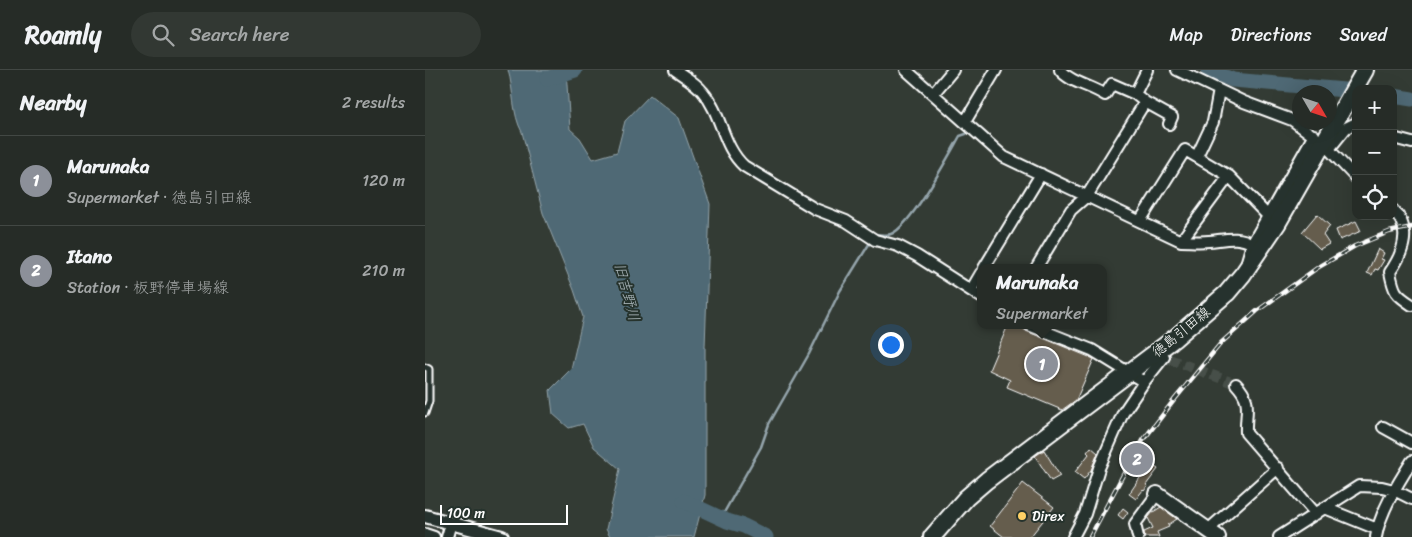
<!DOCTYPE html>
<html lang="en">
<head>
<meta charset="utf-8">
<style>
	body { margin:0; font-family:Sriracha,"Klee One",sans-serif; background:#323833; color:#f1f3f6 }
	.controls { position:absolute; right:15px; top:15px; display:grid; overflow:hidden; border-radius:10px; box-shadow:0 5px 20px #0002 }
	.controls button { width:45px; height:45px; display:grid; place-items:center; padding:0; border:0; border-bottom:1px solid #424844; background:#262c27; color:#f1f3f6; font:25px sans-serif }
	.compass { position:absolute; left:867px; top:15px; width:45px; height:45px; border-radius:50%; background:#262c27; box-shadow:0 5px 20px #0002; rotate:129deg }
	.scale { position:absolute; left:15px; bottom:12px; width:128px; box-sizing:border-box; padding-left:5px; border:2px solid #fff; border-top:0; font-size:14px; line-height:18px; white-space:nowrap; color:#fff; -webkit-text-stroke:4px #26332d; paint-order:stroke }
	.you { position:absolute; left:465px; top:274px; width:18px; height:18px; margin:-12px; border:4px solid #fff; border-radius:50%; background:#1a73e8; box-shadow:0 0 0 8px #1a73e833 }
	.badge { display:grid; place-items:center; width:32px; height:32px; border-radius:50%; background:#8c9099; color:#fff; font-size:16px; font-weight:700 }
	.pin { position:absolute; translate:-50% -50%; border:2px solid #fff; box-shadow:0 1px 5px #0006 }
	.popup { position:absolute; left:552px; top:194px; width:130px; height:65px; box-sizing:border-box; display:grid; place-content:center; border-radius:10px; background:#262c27; filter:drop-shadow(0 1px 4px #0005); font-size:16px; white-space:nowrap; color:#a4a7a7 }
	.popup b { font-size:19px; color:#f1f3f6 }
	.popup::after { content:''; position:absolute; left:50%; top:100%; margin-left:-10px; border:10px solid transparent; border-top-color:#262c27 }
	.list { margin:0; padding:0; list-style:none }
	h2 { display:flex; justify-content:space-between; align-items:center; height:65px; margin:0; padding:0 20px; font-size:21px }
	h2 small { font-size:16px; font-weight:400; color:#a4a7a7 }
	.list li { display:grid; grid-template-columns:32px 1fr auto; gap:15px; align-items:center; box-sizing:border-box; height:90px; padding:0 20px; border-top:1px solid #424844 }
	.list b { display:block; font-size:19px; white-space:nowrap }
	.list p { margin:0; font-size:16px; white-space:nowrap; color:#a4a7a7 }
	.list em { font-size:16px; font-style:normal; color:#a4a7a7 }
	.icon { flex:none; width:28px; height:28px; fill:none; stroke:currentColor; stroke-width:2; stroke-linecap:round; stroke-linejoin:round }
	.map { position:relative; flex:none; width:987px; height:467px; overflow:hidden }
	header { display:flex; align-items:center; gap:30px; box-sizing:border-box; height:70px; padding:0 25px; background:#262c27; border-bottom:1px solid #424844 }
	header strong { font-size:24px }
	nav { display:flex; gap:28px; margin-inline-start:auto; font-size:18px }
	.search { width:350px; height:45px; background:#323833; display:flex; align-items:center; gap:12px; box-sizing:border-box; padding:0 18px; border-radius:28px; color:#a4a7a7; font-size:19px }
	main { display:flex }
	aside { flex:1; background:#262c27 }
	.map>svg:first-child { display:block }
</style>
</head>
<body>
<header>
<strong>Roamly</strong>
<div class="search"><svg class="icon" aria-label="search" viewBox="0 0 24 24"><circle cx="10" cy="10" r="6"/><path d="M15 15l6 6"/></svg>Search here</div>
<nav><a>Map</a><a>Directions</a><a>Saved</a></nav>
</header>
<main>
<aside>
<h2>Nearby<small>2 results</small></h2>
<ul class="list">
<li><span class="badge">1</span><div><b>Marunaka</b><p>Supermarket · 徳島引田線</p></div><em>120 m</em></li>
<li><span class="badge">2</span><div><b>Itano</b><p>Station · 板野停車場線</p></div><em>210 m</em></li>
</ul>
</aside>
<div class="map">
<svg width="987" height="467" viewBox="0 0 987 467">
	<rect width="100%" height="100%" fill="#333b34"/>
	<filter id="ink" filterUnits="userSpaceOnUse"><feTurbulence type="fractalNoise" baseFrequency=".02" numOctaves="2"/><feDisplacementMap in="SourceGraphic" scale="10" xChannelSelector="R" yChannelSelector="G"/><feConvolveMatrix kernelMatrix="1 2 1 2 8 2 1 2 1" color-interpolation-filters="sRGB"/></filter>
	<g filter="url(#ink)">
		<path fill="#4f6974" stroke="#95a5ac" d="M83 0H141L145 59 155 68 168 89 192 82 200 51 225 25 254 48 285 134 280 277V425L269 467H185L181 459 195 399 169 377 158 354 144 358 128 344 125 320 146 299 158 247 149 220 118 143 97 62C87 44 89 20 83 0Z"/>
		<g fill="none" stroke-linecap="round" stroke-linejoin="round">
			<path stroke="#95a5ac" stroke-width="2.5" d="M449 166 450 164C455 164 461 166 466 164 486 156 523 87 535 66L541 64
				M296 448 336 377 344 354 384 284 415 221 446 171"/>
			<path stroke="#4f6974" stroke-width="15" d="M783 0 808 10 931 21
				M122 9 150 0
				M968 26 987 29
				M259 431 302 451 319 456 341 467"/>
		</g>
		<path fill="#655d4e" stroke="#fff" d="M892 144 905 156 898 165 904 174 895 179 877 162Z
			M931 151 936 161 915 170 911 160Z
			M953 179 959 183 956 189 959 190 953 200 950 199 947 205 942 203Z
			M583 255H597L601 261 669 289 651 330 637 340 582 317 585 310 564 300Z
			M666 377 673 383 666 400 659 409 650 402 664 384 662 382Z
			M619 380 635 406 626 411 610 386Z
			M725 393 733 399 721 415 723 416 719 421 718 420 711 429 704 424Z
			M598 413 629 437 605 467H579L565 456Z
			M736 437 752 449 743 455 744 457 732 462 734 467H720L719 462 728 458 723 448 728 442Z
			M698 438 703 442 698 449 693 445Z"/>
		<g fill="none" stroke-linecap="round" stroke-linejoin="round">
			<path stroke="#474f48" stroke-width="10" stroke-dasharray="10 5" stroke-linecap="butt" d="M744 289 811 314"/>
			<defs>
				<path id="service" d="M0 297 4 299V331L0 343"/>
				<path id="minor" d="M250 0C260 7 270 12 278 22 297 44 297 76 319 96L390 139 421 151 450 170 473 176 492 186 556 227
					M481 0 579 87 756 171C765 171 775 172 784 171 798 170 814 165 827 174L822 191
					M635 0C644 12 667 16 680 25L687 14 710 24
					M752 0 819 32 867 50 898 73 931 108
					M508 24 528 0
					M720 32 747 47 744 54
					M540 52 571 0
					M968 68 987 73
					M904 79 921 58 931 53
					M772 86 788 52 794 20
					M968 140C987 158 979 182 965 202 969 222 970 224 987 235
					M843 146 889 65
					M715 151 760 80 804 106 843 146 827 174
					M756 171 804 106
					M559 198 616 104
					M611 198 646 140 662 126 720 32 710 24 722 0
					M546 220 556 203
					M604 255 667 280 719 312 739 287
					M811 314C828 332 820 341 821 363L891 444
					M958 357 987 373
					M900 438 952 459
					M783 460 853 398
					M0 464 9 467
					M22 467 26 453
					M648 467 660 444 674 398 698 343 719 312
					M713 467 710 454 732 424
					M854 467 934 416 957 417 969 420 987 429
					M951 467C955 442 973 413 987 391"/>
				<path id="tertiary" d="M0 446 77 467"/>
				<path id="secondary" d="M732 424 793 467"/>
				<path id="primary" d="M507 467 541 428 562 410 750 268 802 223 818 204 852 154 940 0"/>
			</defs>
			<use href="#service" stroke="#fff" stroke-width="9"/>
			<use href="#minor" stroke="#fff" stroke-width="14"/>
			<use href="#tertiary" stroke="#fff" stroke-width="16"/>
			<use href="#secondary" stroke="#fff" stroke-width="18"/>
			<use href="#primary" stroke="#fff" stroke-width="20"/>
			<use href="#service" stroke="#26332d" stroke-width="5"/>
			<use href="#minor" stroke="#26332d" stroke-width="10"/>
			<use href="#tertiary" stroke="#26332d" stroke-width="12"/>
			<use href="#secondary" stroke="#26332d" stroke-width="14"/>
			<use href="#primary" stroke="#26332d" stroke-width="16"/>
			<defs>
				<path id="rail" d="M665 467 707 388 719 369 750 329 796 273 832 241 892 198 930 176 964 162 987 157"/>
			</defs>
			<use href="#rail" stroke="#fff" stroke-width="4.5"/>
			<use href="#rail" stroke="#26332d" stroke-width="2.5" stroke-dasharray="8" stroke-linecap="butt"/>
		</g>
	</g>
	<circle fill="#ffd166" stroke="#26332d" stroke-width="2" cx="597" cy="446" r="5"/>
	<g text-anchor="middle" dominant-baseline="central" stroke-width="4" stroke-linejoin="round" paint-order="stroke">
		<g font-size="14" fill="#fff" stroke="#26332d">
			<text transform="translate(756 262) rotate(-39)">徳島引田線</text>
		</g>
		<g font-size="14" fill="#fff" stroke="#26332d" text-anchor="start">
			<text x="607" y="446">Direx</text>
		</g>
		<g font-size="15" font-style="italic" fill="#b0bcc0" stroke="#26332d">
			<text transform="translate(202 222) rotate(75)">旧吉野川</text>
		</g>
	</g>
</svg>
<div class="controls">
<button>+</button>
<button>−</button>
<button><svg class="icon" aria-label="locate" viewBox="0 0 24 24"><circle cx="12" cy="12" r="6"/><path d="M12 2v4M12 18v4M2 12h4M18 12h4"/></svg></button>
</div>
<svg class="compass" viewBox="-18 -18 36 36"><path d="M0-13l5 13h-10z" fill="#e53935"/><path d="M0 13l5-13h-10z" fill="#a4a7a7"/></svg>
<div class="scale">100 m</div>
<div class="you"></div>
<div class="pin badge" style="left:617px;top:294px">1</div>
<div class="popup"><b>Marunaka</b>Supermarket</div>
<div class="pin badge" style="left:712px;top:389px">2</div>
</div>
</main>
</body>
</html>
